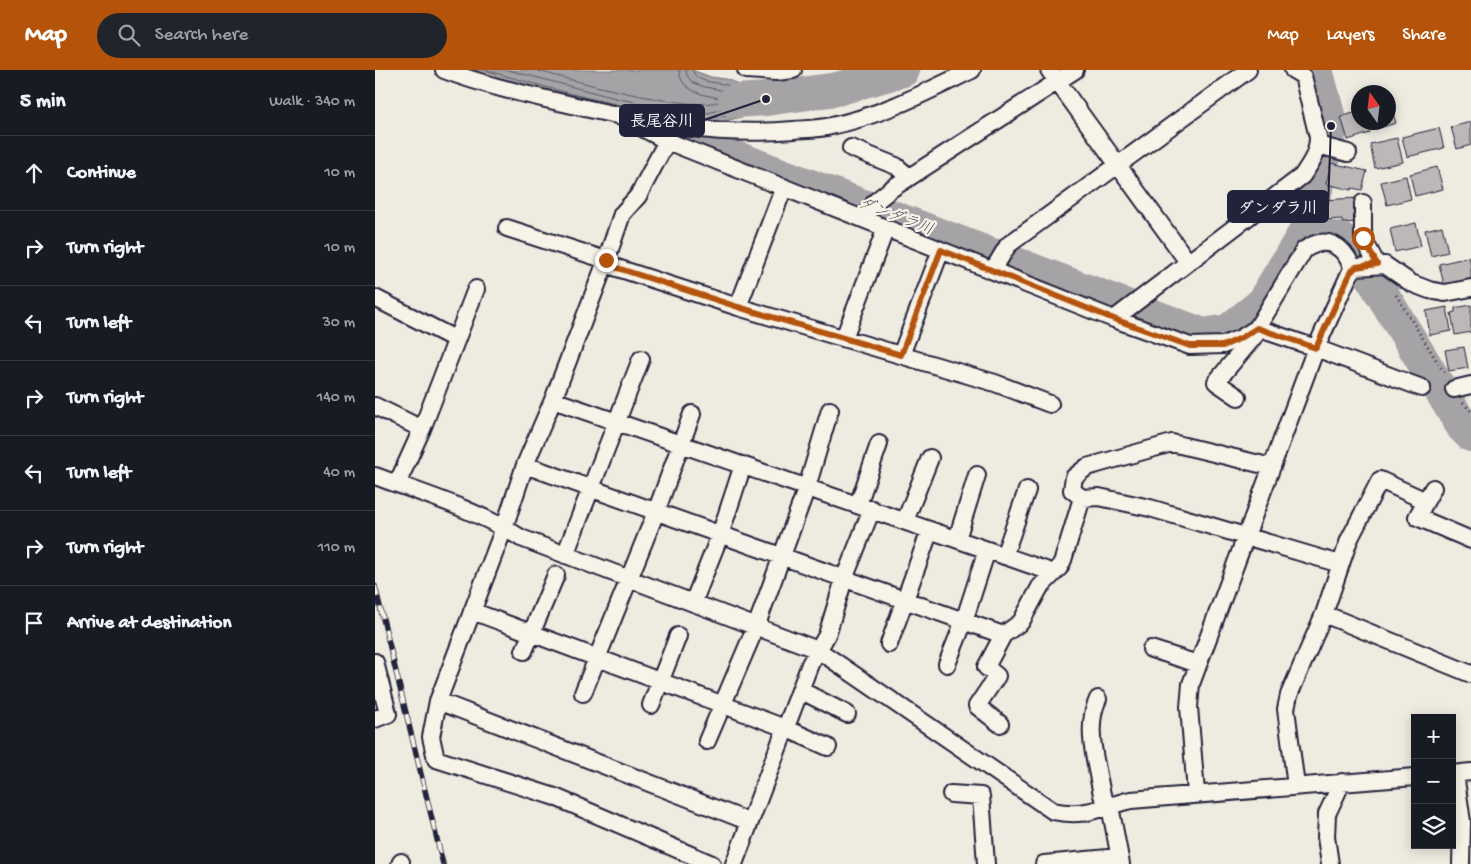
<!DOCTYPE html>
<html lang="en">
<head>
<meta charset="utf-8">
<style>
	body { margin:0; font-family:"Gochi Hand","Klee One",sans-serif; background:#20242c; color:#f1f3f6 }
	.controls { position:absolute; right:15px; bottom:15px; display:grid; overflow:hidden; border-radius:0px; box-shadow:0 2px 12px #0003 }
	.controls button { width:45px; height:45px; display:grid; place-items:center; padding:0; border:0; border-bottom:1px solid #363941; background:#171b24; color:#f1f3f6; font:25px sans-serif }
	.compass { position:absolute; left:976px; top:15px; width:45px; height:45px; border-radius:50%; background:#171b24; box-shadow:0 2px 12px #0003; rotate:346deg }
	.stop { position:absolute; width:15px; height:15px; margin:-11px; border:4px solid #b45309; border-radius:50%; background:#fff }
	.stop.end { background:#b45309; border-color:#fff; box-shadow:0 1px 5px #0008 }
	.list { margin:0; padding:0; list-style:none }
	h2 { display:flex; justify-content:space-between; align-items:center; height:65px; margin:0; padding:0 20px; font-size:21px }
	h2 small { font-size:16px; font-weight:400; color:#9ea1a6 }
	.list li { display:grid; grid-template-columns:32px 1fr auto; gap:15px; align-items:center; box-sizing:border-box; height:75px; padding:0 20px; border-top:1px solid #363941 }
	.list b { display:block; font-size:19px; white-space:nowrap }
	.list em { font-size:16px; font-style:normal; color:#9ea1a6 }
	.icon { flex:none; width:28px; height:28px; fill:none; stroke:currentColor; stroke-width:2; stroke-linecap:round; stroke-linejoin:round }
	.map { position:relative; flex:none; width:1096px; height:794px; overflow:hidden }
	header { display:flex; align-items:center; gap:30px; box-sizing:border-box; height:70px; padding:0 25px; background:#b45309; color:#fff }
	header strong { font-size:24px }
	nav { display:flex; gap:28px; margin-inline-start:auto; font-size:18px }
	.search { width:350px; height:45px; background:#20242c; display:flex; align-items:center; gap:12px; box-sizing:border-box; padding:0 18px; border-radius:28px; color:#9ea1a6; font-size:19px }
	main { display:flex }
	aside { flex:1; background:#171b24 }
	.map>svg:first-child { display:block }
</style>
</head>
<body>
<header>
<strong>Map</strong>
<div class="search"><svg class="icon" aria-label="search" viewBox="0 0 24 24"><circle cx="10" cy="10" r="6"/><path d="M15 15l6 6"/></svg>Search here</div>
<nav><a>Map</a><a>Layers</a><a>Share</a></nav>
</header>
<main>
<aside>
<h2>5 min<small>Walk · 340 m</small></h2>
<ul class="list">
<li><svg class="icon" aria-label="ahead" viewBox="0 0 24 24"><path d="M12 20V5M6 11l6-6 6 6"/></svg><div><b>Continue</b></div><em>10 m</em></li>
<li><svg class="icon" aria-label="right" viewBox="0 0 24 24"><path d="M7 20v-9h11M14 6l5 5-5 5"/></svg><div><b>Turn right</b></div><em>10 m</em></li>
<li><svg class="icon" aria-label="left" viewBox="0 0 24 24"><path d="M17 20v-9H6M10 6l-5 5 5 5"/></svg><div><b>Turn left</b></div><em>30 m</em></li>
<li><svg class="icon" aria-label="right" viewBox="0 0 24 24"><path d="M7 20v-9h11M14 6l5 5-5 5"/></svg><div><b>Turn right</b></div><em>140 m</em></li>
<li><svg class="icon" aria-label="left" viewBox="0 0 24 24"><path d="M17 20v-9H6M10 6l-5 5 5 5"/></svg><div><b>Turn left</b></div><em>40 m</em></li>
<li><svg class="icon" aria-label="right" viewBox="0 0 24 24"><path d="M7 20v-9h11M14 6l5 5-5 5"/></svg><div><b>Turn right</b></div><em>110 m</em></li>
<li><svg class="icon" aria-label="arrive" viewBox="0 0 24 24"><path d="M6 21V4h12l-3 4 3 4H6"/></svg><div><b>Arrive at destination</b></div></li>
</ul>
</aside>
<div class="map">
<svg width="1096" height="794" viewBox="0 0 1096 794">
	<rect width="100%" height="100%" fill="#eeebe1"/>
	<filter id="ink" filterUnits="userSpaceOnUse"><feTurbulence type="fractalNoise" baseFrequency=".02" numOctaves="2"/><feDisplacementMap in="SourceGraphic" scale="10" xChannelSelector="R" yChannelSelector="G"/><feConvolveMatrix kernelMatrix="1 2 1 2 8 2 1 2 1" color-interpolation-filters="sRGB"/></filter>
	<g filter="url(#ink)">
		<path fill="#a6a3a6" stroke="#716f7b" d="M92 0H317L336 7 356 10 369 20 382 25H401L411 30 405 38 329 56 162 20Z"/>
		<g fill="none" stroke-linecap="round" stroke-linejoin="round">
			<path stroke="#575666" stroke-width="1" d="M110 0C160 14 210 29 261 38 282 42 304 47 326 47L331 50 399 33 397 30C386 30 376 30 366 23 361 21 357 16 352 15 342 12 319 13 318 0
				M133 0 244 29 289 37 333 43 367 34V31C361 28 356 22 350 21 336 17 312 18 311 0
				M160 0C195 10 317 43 346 31L345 28C328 25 305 21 304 0"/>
			<path stroke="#a6a3a6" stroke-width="34" d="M360 31 391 29 462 19 528 0
				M322 68 335 78 828 265 853 261 887 234 931 161 976 173 1088 357 1096 365
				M931 161 956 56 941 0"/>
		</g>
		<path fill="#bbb8b7" stroke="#22223b" d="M1015 34 1021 53 998 60 995 52H1014V35Z
			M984 41V52H992L995 63 973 70 966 47Z
			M1096 52V75L1082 79 1076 57Z
			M1064 58 1069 78 1032 87 1027 67Z
			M1022 68 1028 92 1000 98 995 74Z
			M956 93 992 101 987 120 977 118 976 120 951 114Z
			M1062 97 1068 119 1040 126 1035 104Z
			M1031 106 1036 129 1012 135 1006 112Z
			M982 128 984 152 967 153V149L950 150 948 130Z
			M1041 153 1046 176 1020 182 1015 159Z
			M1067 156 1073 182 1056 186 1050 160Z
			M1094 187 1096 197V209L1069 215 1064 194Z
			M1096 235V262L1080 265 1076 243 1080 242V238Z
			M1072 237 1076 261 1055 265 1051 241Z
			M1089 277 1093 298 1074 301 1070 280Z"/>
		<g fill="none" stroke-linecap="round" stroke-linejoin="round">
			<defs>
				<path id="street" d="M69 0C111 16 158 26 201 36 275 53 342 67 419 60 431 59 444 59 456 56 506 46 551 22 597 0
					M371 0 401 2 418 0
					M674 0 813 192
					M244 46 292 71 739 249 815 276 848 275 866 268 882 258 941 278 1047 318
					M292 71 263 126 247 144 230 194 178 330 150 395 129 458 63 631 56 667 61 689 180 727 337 794
					M943 75 973 83
					M476 78 521 96 534 107
					M988 133V168L1002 195
					M489 149 500 132 516 119 700 0
					M132 158 231 190
					M230 194 363 237 620 313 675 334
					M618 200 633 175 873 0
					M0 228 80 269
					M363 237 409 117
					M739 249 927 106C936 93 943 83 943 67L928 6 918 0
					M882 258 929 180C952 164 969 176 978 199
					M469 268 511 158
					M526 285 566 180
					M1079 319 1096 315
					M863 327 841 312 882 263
					M178 330 679 503
					M0 336 47 359
					M150 395 628 565
					M897 397 797 373 712 397 699 407 697 420 707 428 724 427 775 438 965 494
					M0 406C49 424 102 440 146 468L443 580 678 741C710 748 726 737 756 730L1040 707
					M22 414 47 359 101 219
					M1058 418 1042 447 1096 470
					M483 435 504 374
					M530 451 555 388
					M582 469 602 405
					M190 485 266 289
					M629 486 652 420
					M318 533 345 465 368 395
					M97 541 410 658 453 677
					M949 544 1096 604
					M381 557 432 417 455 340
					M514 574 555 460
					M776 579 823 594
					M149 581 181 505
					M0 592 13 644 0 649
					M572 594 589 551 612 480
					M425 620 472 644
					M208 623 281 442 317 344
					M723 629C709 658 722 695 727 725L731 732 735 736 746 794
					M63 631 375 752
					M276 635 303 566
					M625 654 602 636 622 606 611 597 628 565 646 552 665 517 684 498 688 490 707 428
					M332 671 376 568
					M1077 704 1096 702
					M1080 704 1087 752 1086 794
					M921 716 911 639 914 625 949 544 974 470 1005 410 1051 431
					M821 723 814 637 816 614 941 278 975 203 981 197 1010 195 1036 213 1054 220 1070 223 1096 218
					M576 724 606 726 611 794
					M25 794 26 792
					M359 794 435 594 452 565 469 509 497 439
					M669 794 744 787
					M955 794 951 767 952 744 967 712"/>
			</defs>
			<use href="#street" stroke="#22223b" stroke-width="20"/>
			<path stroke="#22223b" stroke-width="3" stroke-dasharray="1 4" stroke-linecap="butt" d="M1021 225 1070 304
				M1088 333 1096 341"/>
			<use href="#street" stroke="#f7f3e8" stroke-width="16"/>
			<defs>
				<path id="rail" d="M0 516 68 794"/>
			</defs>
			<use href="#rail" stroke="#22223b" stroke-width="5.5"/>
			<use href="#rail" stroke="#f7f3e8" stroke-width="4" stroke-dasharray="11" stroke-linecap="butt"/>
		</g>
	</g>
	<g fill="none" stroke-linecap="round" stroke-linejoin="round" filter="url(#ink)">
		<path stroke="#b45309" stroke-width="6" d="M231 190 230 194 363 237 526 285 566 180 739 249 815 276H848L866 268 882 258 941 278 975 203 981 197 1002 194 988 168"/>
	</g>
	<g text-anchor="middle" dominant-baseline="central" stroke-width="4.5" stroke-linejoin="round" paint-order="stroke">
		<g font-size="16" font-style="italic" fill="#504f60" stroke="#f7f3e8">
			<text transform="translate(520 148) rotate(21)">ダンダラ川</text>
		</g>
	</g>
	<path fill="none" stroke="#22223b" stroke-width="2" d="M391 29L329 50M956 56L953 137"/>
	<g fill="#22223b" stroke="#f7f3e8" stroke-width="2">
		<circle cx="391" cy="29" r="5"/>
		<circle cx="956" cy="56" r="5"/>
	</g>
	<g fill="#22223b" stroke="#22223b" stroke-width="2">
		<rect x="245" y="35" width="84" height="31" rx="5"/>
		<rect x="853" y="121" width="100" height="31" rx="5"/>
	</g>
	<g font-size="16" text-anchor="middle" font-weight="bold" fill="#fff">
		<text x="287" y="56">長尾谷川</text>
		<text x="903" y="143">ダンダラ川</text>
	</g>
</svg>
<div class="controls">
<button>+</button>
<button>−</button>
<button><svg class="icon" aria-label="layers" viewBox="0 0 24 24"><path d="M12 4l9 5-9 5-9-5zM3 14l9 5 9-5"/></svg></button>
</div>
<svg class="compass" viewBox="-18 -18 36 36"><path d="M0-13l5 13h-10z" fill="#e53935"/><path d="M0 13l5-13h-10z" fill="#9ea1a6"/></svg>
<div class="stop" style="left:988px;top:168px"></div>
<div class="stop end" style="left:231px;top:190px"></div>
</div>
</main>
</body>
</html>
